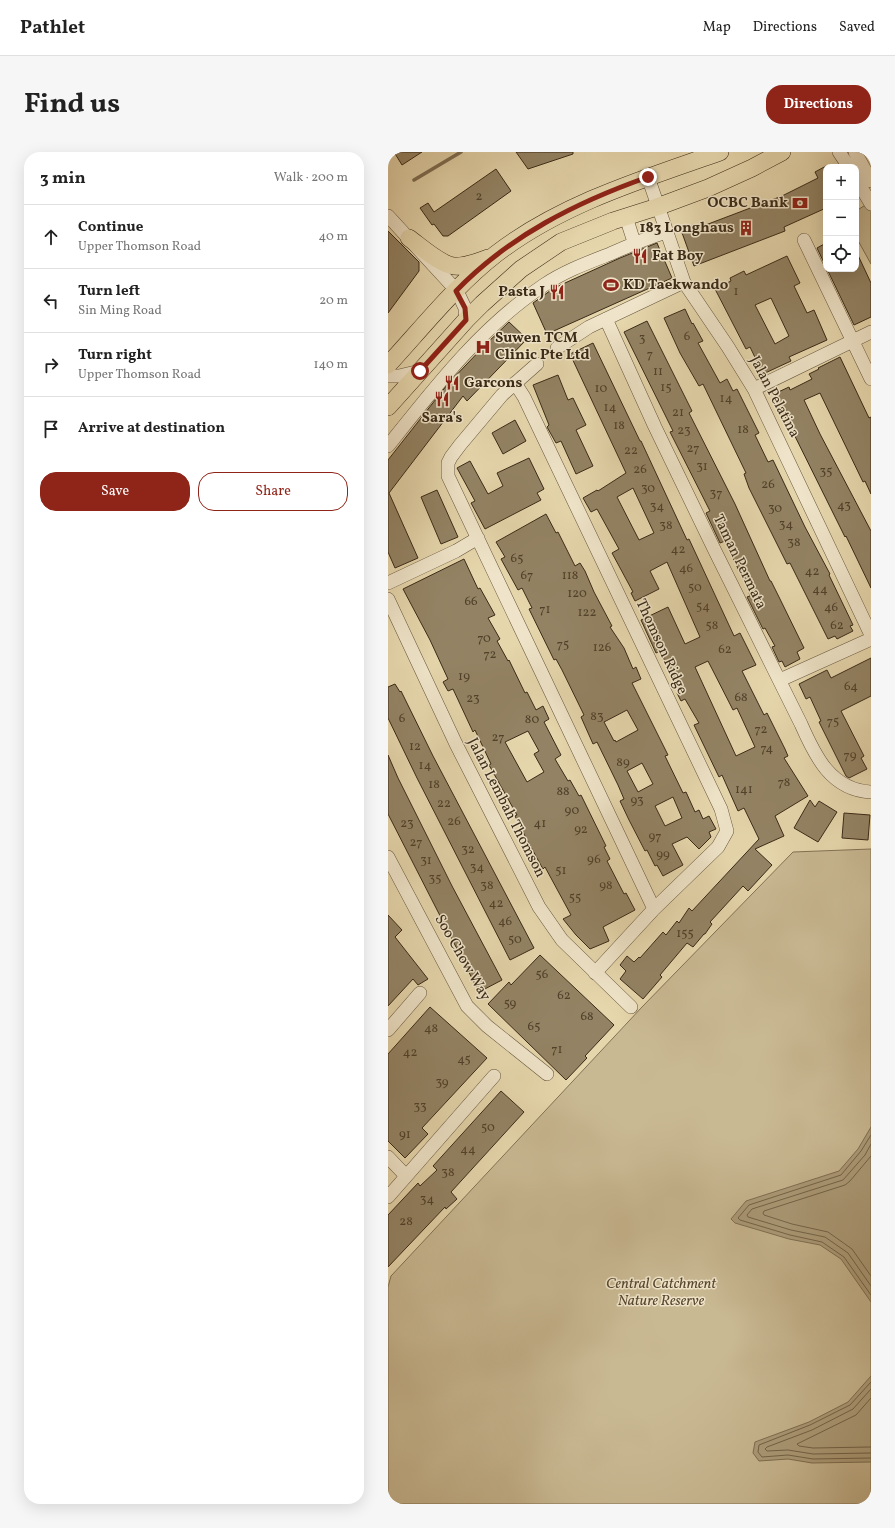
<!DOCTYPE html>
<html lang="en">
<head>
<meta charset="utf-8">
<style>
	body { margin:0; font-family:Vollkorn,serif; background:#f6f6f6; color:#222 }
	.controls { position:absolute; right:12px; top:12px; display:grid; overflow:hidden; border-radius:8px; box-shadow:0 4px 16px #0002 }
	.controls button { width:36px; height:36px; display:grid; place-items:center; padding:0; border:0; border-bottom:1px solid #e0e0e0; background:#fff; color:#222; font:20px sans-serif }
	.stop { position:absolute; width:12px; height:12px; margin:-9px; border:3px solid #8f2418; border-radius:50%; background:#fff }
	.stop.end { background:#8f2418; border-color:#fff; box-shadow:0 1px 4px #0008 }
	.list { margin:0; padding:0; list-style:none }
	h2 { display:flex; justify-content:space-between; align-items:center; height:52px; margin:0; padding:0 16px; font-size:17px }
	h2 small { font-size:13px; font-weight:400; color:#767676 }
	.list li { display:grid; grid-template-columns:26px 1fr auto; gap:12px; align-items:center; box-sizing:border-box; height:64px; padding:0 16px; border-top:1px solid #e0e0e0 }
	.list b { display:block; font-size:15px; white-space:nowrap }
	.list p { margin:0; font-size:13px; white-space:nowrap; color:#767676 }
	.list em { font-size:13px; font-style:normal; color:#767676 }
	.actions { display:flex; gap:8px; padding:12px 16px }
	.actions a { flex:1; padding:9px 0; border:1px solid #8f2418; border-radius:16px; text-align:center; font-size:14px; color:#8f2418 }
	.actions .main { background:#8f2418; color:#fff }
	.icon { flex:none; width:22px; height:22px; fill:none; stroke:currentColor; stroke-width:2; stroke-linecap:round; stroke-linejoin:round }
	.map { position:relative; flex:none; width:483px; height:1352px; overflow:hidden; border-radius:16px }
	header { display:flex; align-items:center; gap:24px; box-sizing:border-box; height:56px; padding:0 20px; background:#fff; border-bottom:1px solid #e0e0e0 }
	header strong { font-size:19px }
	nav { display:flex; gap:22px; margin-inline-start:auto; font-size:14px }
	.intro { display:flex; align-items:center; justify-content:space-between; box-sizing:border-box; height:96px; padding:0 24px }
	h1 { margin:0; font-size:28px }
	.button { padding:10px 18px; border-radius:16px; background:#8f2418; color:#fff; font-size:14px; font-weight:700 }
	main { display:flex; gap:24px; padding:0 24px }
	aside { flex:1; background:#fff; border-radius:16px; box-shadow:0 4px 16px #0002 }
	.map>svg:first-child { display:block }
</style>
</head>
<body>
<header>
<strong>Pathlet</strong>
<nav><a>Map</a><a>Directions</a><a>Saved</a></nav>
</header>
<div class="intro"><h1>Find us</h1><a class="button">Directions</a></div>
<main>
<aside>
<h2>3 min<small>Walk · 200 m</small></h2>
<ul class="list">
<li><svg class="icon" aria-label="ahead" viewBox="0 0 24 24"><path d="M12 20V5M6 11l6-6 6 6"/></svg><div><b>Continue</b><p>Upper Thomson Road</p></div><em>40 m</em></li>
<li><svg class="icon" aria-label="left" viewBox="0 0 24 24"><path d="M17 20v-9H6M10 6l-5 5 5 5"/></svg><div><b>Turn left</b><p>Sin Ming Road</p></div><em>20 m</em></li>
<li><svg class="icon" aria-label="right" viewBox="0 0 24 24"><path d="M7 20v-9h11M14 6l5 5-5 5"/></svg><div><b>Turn right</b><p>Upper Thomson Road</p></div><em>140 m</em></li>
<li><svg class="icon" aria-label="arrive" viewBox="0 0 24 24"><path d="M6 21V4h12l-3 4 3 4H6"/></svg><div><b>Arrive at destination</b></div></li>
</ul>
<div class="actions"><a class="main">Save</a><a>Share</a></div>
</aside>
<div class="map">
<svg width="483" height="1352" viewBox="0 0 483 1352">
	<rect width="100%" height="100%" fill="#e6d6ac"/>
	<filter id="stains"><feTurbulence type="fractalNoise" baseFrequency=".005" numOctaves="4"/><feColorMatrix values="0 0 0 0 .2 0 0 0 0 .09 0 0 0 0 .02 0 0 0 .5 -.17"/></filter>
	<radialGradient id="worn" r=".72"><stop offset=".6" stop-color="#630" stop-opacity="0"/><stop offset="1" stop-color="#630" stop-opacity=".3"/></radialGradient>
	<path fill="#c9b993" stroke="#827255" d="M479 52 483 55V112L468 85V59Z
		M483 697V1352H0V1135L3 1124 254 855 405 700Z"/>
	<path fill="#ac9c79" stroke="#7e6e52" d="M483 975V1150L453 1107 432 1093 401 1087 347 1071 343 1067 358 1049 451 1019 470 997Z
		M483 1224V1310L424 1311 400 1307 371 1309 365 1301 367 1290 421 1270 460 1250Z"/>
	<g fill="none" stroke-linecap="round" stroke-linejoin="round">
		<path stroke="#736348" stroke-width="1" d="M483 983 473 999 453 1023 361 1053 350 1066 352 1068 402 1083 434 1090 456 1105 483 1143
			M483 992 477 1003 455 1028 364 1057 359 1063 360 1065 403 1078 437 1085 460 1101 483 1134
			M483 1004 462 1029 457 1033 376 1059 375 1061 376 1063 404 1072 440 1080 464 1097 483 1124
			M483 1230 462 1253 422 1273 371 1293 370 1300 374 1305 400 1303 425 1307 483 1306
			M483 1237 465 1257 424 1278 379 1295 377 1297 379 1299 400 1298 425 1302 483 1301
			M483 1246 468 1263 409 1292 411 1294 425 1296 483 1295"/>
		<path stroke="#7e6e52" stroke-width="3.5" d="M26 28 73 0"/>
	</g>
	<path fill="#938364" stroke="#3a2a17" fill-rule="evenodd" d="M6 0H34L14 13Z
		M128 0H185V2L140 17Z
		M438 14V56L396 75 397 79 306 114 293 78 305 73 307 77 394 44 430 26 427 20Z
		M108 17 123 39 60 84H55L46 72 44 73 32 56 40 51 46 60Z
		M0 79 31 110V119L0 161Z
		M269 91 284 126 159 182 145 151 166 136 232 106Z
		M438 91V115L429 96Z
		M468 99 483 131V165L466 173 439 117H468Z
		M399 104 412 131 406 134 419 161 426 158 439 188 401 205 403 209 375 222 362 195 358 197 327 137 343 129 342 126 356 119 358 123ZM383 146 401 184 387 192 367 153Z
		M297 157 304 172 305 171 315 189 310 191 332 231 339 227 345 239 349 237 371 281 367 283 380 310 385 308 417 375 442 422 441 423 465 473 462 474 465 479 449 487 447 484 440 487 402 411 399 412 361 336 356 322 358 321 315 232 311 234 292 201 276 166Z
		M259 169 304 259 301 261 347 352 382 429H383L391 445 416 496 409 500 412 507 397 515 394 509 391 510 384 495 387 494 377 476 375 477 359 445 362 444 361 440 337 389 332 391 318 361 322 359 282 280 285 279 236 180Z
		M121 170 139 187 79 249 75 244 1 341 30 406 7 416 0 400V308L59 233 97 193Z
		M205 191 252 289H253L299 388 301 387 346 484 352 481 368 513 354 519 376 563 379 561 397 597 400 604 396 606 420 644 387 664 396 684 367 697 384 713 360 739 355 734 322 770 324 772 317 782H316L305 795 299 791 272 823 274 825 255 847 232 827 238 819 232 813 239 804 246 810 251 805 252 806 275 780 278 783 289 769 291 771 301 756 304 759 371 687 356 656 350 659 334 623 331 625 306 573 311 571 297 547 293 549 289 541 292 539 272 499 268 501 253 468 280 455 297 492 312 485 279 410 262 419 271 437 247 449 243 441 245 440 224 401 231 397 209 357 203 360 195 346 209 338 210 339 238 321 182 202ZM245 336 266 381 251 388 229 345ZM320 509 345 558 349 556 367 595 348 604 307 515Z
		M452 205 481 266 483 265V342L477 329 475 330 432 241 416 248 432 282 483 379V436L458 384 457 385 386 242 401 235 402 238 424 227 421 222 431 217 430 216Z
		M170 223 180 248 185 246 198 273 188 278 205 314 188 322 173 289 168 291 159 275 161 273 145 233Z
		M127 268 138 289 115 302 104 281Z
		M141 306 156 337 149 341 153 348 97 377 83 351 87 349 69 316 82 309 100 342 115 334 109 321Z
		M49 338 70 385 53 392 33 345Z
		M158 362 168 381 170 380 187 414 192 411 197 419 206 440 224 474 222 475 236 496 245 517 248 515 253 527 244 531 280 603 277 604 295 641 298 640 307 660 311 658 315 667 321 664 328 677 321 680 323 685 311 697 299 685 284 692 295 713 275 724 269 713 267 714 259 698 257 699 241 668 232 649 236 647 230 633 209 590 205 592 193 565 196 563 174 518 168 507 166 508 141 457 144 456 134 436 130 438 113 407 117 405 108 390ZM239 558 250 578 228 590 227 588 226 589 216 570ZM254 611 265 632 250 640 239 619ZM285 645 294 666 277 674 267 654Z
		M76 407 90 437 92 436 107 463 100 466 112 487 109 489 120 509 121 508 137 541 139 540 148 558 155 554 161 567 156 570 173 603 167 607 180 629 182 628 191 644 193 643 218 694 216 695 222 707 219 709 236 742 238 741 247 758 215 775 221 789 202 797 188 783 175 767 183 763 157 715 155 717 139 688 127 664 129 663 101 613 103 612 87 578 85 580 65 537 60 539 55 530 60 527 42 488 15 437ZM140 579 151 599 146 602 156 620 139 630 117 590Z
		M483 506V544L453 559 476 604 473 606 479 617 461 626 458 624 431 570 433 569 422 545 418 547 411 532 439 518 443 526Z
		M7 532 12 540 13 539 45 604 146 796 122 808 29 626 0 566V535Z
		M0 603 10 626 64 734 114 828 91 840 0 662Z
		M422 648 427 655 431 649 449 660 430 690 406 676Z
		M456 661 482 663 480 688 454 686Z
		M0 763 14 778 7 785 40 827 30 833 25 827 0 854Z
		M152 803 226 873 197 904 199 906 178 928 100 852 121 830 123 833Z
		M42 855 99 906 34 976 40 982 17 1006 0 989V902Z
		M113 939 136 960 63 1040 69 1047 58 1057 57 1055 0 1115V1063L30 1031 32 1034 49 1018 45 1014Z"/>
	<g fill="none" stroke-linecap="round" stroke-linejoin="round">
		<defs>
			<path id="minor" d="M451 0 461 15
				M467 0 483 29
				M260 25 296 130 340 195 366 237 483 483
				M468 27 483 52
				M0 64 69 139 77 156 78 168
				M238 65 246 90
				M416 88 483 227
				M218 167 267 275 327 399 413 572C427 604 443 638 483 640
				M169 196 201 175 296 130
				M149 212 114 243 72 293 63 305 60 311V324L266 757
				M0 224H11L32 219
				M127 231 136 245 333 657 339 679 330 695 266 757 207 821
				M366 237 483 180
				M0 294C47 235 93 175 156 133 177 119 199 111 222 102 240 94 259 86 278 80
				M0 431 68 399 90 386
				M0 447 68 592 151 755 174 788 243 855
				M392 528 483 487
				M0 705 79 854 99 874 159 922
				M0 878 32 841
				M0 1005 18 1024
				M0 1045 106 924"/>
			<path id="major" d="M21 86C32 94 53 113 66 114 78 115 89 110 100 106
				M0 213C34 176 68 133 108 102 173 52 255 27 332 0
				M0 255 78 168 94 152 133 117 173 90 225 69 269 55 320 36 364 16 394 0"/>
		</defs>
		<use href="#minor" stroke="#65553c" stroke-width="14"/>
		<use href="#major" stroke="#3a2a17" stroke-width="18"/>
		<use href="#minor" stroke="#efe4c9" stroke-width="13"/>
		<use href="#major" stroke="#e6d6ac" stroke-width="17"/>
	</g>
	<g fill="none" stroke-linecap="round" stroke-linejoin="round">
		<path stroke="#8f2418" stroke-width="5" d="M32 219 78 168 77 156 68 139C121 84 189 50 260 25"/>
	</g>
	<defs>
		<symbol id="bank-bare" viewBox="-9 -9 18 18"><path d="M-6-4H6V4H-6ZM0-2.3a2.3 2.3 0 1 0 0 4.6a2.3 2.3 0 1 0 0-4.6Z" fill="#8f2418" stroke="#efe4c9" stroke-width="2.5" paint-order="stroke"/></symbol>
		<symbol id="building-bare" viewBox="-9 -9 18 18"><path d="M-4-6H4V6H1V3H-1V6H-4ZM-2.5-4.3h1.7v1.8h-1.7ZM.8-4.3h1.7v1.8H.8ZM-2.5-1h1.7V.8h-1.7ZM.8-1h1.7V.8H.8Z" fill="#8f2418" stroke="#efe4c9" stroke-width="2.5" paint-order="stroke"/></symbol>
		<symbol id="restaurant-bare" viewBox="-9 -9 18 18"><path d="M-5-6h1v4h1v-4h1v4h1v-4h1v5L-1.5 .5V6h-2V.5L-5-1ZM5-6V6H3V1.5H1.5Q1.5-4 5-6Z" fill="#8f2418" stroke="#efe4c9" stroke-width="2.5" paint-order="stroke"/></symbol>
		<symbol id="stadium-bare" viewBox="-9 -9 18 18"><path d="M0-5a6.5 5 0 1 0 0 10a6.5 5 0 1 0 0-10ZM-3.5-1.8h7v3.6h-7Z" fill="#8f2418" stroke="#efe4c9" stroke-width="2.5" paint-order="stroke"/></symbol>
		<symbol id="hospital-bare" viewBox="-9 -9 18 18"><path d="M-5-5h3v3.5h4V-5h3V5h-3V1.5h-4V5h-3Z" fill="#8f2418" stroke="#efe4c9" stroke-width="2.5" paint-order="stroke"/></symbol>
	</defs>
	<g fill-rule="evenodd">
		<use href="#bank-bare" x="401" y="40" width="22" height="22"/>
		<use href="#building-bare" x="347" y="65" width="22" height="22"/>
		<use href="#restaurant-bare" x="241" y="93" width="22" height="22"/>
		<use href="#stadium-bare" x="212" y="122" width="22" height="22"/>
		<use href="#restaurant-bare" x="158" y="129" width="22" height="22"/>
		<use href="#hospital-bare" x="84" y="184" width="22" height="22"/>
		<use href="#restaurant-bare" x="53" y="220" width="22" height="22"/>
		<use href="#restaurant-bare" x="43" y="236" width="22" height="22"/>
	</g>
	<g text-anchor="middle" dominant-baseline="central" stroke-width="3" stroke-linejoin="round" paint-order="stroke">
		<g font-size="13" fill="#50402a">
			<text x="91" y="45">2</text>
			<text x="348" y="140">1</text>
			<text x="299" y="185">6</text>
			<text x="254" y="187">3</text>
			<text x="262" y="203">7</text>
			<text x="270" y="220">11</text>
			<text x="278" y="236">15</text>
			<text x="213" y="237">10</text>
			<text x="338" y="247">14</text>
			<text x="222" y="256">14</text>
			<text x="290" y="261">21</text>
			<text x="231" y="274">18</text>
			<text x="355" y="278">18</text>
			<text x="296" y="279">23</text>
			<text x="305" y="297">27</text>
			<text x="243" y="299">22</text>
			<text x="314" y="315">31</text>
			<text x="252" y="318">26</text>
			<text x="438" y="320">35</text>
			<text x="380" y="333">26</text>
			<text x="260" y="337">30</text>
			<text x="328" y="342">37</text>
			<text x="456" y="354">43</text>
			<text x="269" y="355">34</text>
			<text x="387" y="357">30</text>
			<text x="398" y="373">34</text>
			<text x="278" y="374">38</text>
			<text x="406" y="391">38</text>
			<text x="290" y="398">42</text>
			<text x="129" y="407">65</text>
			<text x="298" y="417">46</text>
			<text x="424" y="420">42</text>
			<text x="139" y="424">67</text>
			<text x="182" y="424">118</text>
			<text x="307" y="436">50</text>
			<text x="432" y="438">44</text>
			<text x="189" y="442">120</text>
			<text x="83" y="450">66</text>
			<text x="315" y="455">54</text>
			<text x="443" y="456">46</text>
			<text x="157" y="458">71</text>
			<text x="199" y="461">122</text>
			<text x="324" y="474">58</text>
			<text x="449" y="474">62</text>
			<text x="96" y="487">70</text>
			<text x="175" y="493">75</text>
			<text x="214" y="496">126</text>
			<text x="337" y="498">62</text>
			<text x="102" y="503">72</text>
			<text x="76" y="525">19</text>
			<text x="463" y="535">64</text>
			<text x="353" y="546">68</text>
			<text x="85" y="547">23</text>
			<text x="209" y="565">83</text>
			<text x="14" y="567">6</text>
			<text x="144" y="568">80</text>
			<text x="445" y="570">75</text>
			<text x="373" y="578">72</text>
			<text x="110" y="586">27</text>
			<text x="27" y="595">12</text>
			<text x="379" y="597">74</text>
			<text x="462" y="604">79</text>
			<text x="235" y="611">89</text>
			<text x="37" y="614">14</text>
			<text x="396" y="631">78</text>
			<text x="46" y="633">18</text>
			<text x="356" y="638">141</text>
			<text x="175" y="640">88</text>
			<text x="249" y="649">93</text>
			<text x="56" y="652">22</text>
			<text x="184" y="659">90</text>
			<text x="66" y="670">26</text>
			<text x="19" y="672">23</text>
			<text x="152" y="672">41</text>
			<text x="193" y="678">92</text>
			<text x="267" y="685">97</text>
			<text x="28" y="691">27</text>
			<text x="80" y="698">32</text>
			<text x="275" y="703">99</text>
			<text x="206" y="708">96</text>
			<text x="38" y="709">31</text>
			<text x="89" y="716">34</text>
			<text x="173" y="719">51</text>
			<text x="47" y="727">35</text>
			<text x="99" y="734">38</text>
			<text x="218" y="734">98</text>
			<text x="187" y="746">55</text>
			<text x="108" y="752">42</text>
			<text x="117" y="770">46</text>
			<text x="297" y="782">155</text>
			<text x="127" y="788">50</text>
			<text x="154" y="823">56</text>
			<text x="176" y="844">62</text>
			<text x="122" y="852">59</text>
			<text x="199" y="865">68</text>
			<text x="146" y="875">65</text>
			<text x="43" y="877">48</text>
			<text x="169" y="898">71</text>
			<text x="22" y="901">42</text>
			<text x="76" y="908">45</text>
			<text x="54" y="931">39</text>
			<text x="32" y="955">33</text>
			<text x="100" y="976">50</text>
			<text x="17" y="983">91</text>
			<text x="80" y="998">44</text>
			<text x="60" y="1021">38</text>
			<text x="39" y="1048">34</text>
			<text x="18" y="1070">28</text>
		</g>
		<g font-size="15" font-weight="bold" fill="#3a2a17" stroke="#efe4c9" text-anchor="start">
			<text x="400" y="51" text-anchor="end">OCBC Bank</text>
			<text x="346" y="76" text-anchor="end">183 Longhaus</text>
			<text x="264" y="104">Fat Boy</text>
			<text x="235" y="133">KD Taekwando</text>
			<text x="157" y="140" text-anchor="end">Pasta J</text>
			<text x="107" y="186">Suwen TCM<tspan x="107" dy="17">Clinic Pte Ltd</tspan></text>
			<text x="76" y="231">Garcons</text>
			<text x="54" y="266" text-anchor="middle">Sara's</text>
		</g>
		<g font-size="15" fill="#3a2a17" stroke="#efe4c9">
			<text transform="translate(386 245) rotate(62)">Jalan Pelatina</text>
			<text transform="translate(351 410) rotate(64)">Taman Permata</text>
			<text transform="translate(273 495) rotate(65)">Thomson Ridge</text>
			<text transform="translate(118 656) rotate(63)">Jalan Lembah Thomson</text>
			<text transform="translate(74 806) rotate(60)">Soo Chow Way</text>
		</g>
		<g font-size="15" font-style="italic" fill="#574730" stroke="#efe4c9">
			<text x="273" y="1132">Central Catchment<tspan x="273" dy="17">Nature Reserve</tspan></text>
		</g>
	</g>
	<rect width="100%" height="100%" filter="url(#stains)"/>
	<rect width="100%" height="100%" fill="url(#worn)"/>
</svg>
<div class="controls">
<button>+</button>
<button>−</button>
<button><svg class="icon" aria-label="locate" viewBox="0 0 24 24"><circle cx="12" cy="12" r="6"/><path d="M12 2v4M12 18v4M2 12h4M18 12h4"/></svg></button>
</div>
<div class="stop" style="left:32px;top:219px"></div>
<div class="stop end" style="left:260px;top:25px"></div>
</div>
</main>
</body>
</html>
